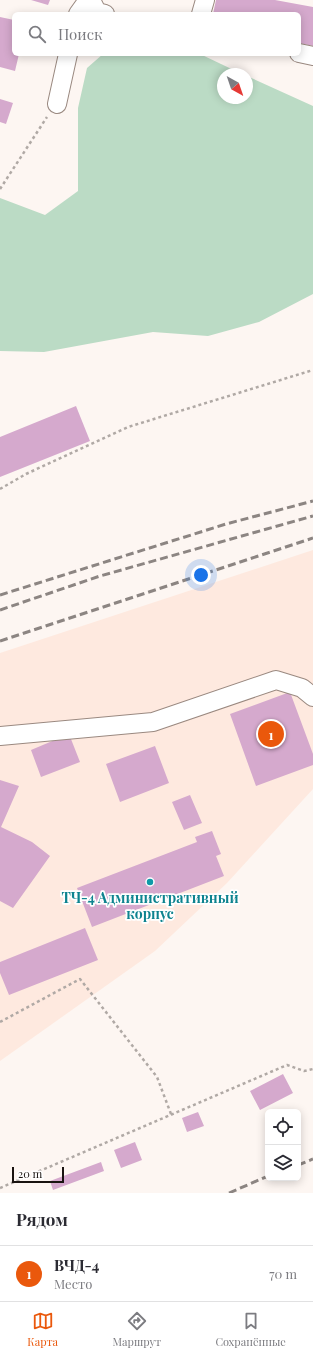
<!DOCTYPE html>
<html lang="ru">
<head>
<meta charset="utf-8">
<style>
	body { margin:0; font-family:"Playfair Display",serif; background:#f2f2f3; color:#2b2b33 }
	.controls { position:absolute; right:12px; bottom:12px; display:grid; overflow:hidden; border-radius:6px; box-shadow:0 2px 10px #0003 }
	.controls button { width:36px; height:36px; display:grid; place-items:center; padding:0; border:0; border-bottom:1px solid #e1e1e2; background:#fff; color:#2b2b33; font:20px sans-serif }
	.compass { position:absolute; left:217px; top:68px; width:36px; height:36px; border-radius:50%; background:#fff; box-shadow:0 2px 10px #0003; rotate:140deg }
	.scale { position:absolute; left:12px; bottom:10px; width:52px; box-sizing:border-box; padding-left:4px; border:2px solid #191310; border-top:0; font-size:11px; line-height:14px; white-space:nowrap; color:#191310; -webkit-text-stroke:3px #fff; paint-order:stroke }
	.you { position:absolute; left:201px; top:575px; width:14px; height:14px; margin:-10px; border:3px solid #fff; border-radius:50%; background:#1a73e8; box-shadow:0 0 0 6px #1a73e833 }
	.badge { display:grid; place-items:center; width:26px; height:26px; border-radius:50%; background:#ea580c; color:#fff; font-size:13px; font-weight:700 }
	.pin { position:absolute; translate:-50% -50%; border:2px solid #fff; box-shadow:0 1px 4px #0006 }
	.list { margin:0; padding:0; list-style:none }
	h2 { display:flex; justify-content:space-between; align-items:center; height:52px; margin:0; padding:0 16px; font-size:17px }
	h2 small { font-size:13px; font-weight:400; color:#7c7c81 }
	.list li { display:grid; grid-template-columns:26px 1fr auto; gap:12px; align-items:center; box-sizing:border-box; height:56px; padding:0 16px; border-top:1px solid #e1e1e2 }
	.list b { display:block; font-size:15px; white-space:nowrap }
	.list p { margin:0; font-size:13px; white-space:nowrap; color:#7c7c81 }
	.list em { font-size:13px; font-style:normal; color:#7c7c81 }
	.icon { flex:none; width:22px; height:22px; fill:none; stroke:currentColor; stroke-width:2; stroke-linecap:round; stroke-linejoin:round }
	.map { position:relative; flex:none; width:313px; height:1193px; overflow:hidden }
	.search { position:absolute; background:#fff; box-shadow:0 2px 10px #0003; left:12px; right:12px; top:12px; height:44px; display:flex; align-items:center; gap:10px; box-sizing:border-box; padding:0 14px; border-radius:6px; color:#7c7c81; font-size:15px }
	.sheet { height:108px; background:#fff }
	nav { display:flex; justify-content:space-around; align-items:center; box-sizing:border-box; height:56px; border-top:1px solid #e1e1e2; background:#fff; font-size:11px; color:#7c7c81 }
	nav a { display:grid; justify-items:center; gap:2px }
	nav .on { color:#ea580c }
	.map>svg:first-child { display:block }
</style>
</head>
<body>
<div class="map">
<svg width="313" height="1193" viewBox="0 0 313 1193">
	<rect width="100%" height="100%" fill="#fdf6f2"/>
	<path fill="#fee9df" d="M313 550V789L227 883 155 951 0 1061V653Z"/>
	<path fill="#bbdbc5" d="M103 54H200L242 74H223V98H247V76L313 106V294L259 322 208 336 153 332 44 352 0 351V198L45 215 78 191V108L87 68Z"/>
	<path fill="#d5a9cd" d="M31 0H50L48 5Z
		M216 0H275L313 7V46L299 43V14H213Z
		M0 17 14 20V54H19L15 71 0 67Z
		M0 99 13 103 6 124 0 122Z
		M76 406 90 441 0 477V437Z
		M290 692 313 754V765L256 786 230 714Z
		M69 734 80 762 41 777 31 750Z
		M155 746 169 783 120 802 106 764Z
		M0 780 19 786 1 827 32 842 50 856 13 908 0 901Z
		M190 795 202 823 184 830 172 802Z
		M212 831 221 854 216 856 224 876 92 927 77 888 197 842 195 837Z
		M85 928 98 960 9 995 0 973V962Z
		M283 1074 293 1093 260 1110 250 1091Z
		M198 1112 204 1126 187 1132 182 1118Z
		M135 1142 142 1160 121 1168 114 1150Z
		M101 1162 104 1171 53 1190 50 1181Z"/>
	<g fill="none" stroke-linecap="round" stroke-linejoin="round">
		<defs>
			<path id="minor" d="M91 0 97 12 105 14
				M78 14 88 0
				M201 14 205 0
				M299 53 313 56
				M57 104 68 54
				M0 736 153 722 276 680 302 688 313 697"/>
		</defs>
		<use href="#minor" stroke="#9a8980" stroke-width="20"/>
		<path stroke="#b0a9a5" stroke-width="2.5" stroke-dasharray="3 3" stroke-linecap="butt" d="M0 189 47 117
			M0 489 26 474 128 427 313 370
			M0 1022 80 979 157 1077 171 1114
			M0 1188 287 1065 304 1071 313 1069"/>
		<use href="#minor" stroke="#fff" stroke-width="18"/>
		<path stroke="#8c8582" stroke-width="3" stroke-dasharray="8 4" stroke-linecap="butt" d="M0 595 226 524 313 501
			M0 610 100 576 313 516
			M0 641 313 538
			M298 1165 313 1159
			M229 1193 268 1176"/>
	</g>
	<circle fill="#0f9aa8" stroke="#fff" stroke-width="1.5" cx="150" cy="882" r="4"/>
	<g text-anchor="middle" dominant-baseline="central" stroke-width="3.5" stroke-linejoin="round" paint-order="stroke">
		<g font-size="14" font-weight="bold" fill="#0d838f" stroke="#fff">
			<text x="150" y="897">ТЧ-4 Административный<tspan x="150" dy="16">корпус</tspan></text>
		</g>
	</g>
</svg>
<div class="controls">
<button><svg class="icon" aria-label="locate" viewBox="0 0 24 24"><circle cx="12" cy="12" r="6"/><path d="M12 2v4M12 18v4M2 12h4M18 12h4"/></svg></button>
<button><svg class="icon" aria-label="layers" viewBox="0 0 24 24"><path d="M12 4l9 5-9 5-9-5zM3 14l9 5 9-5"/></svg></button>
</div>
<svg class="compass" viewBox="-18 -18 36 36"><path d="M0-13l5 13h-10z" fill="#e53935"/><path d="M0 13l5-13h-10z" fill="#7c7c81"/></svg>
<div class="scale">20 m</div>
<div class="you"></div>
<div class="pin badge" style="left:271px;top:734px">1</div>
<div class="search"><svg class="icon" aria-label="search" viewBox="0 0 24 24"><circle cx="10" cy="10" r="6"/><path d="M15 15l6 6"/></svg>Поиск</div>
</div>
<section class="sheet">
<h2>Рядом<small></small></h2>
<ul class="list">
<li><span class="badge">1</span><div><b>ВЧД-4</b><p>Место</p></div><em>70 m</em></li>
</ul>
</section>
<nav>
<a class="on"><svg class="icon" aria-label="map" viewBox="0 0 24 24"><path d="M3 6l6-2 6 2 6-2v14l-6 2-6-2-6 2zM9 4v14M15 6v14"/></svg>Карта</a>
<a><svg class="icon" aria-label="directions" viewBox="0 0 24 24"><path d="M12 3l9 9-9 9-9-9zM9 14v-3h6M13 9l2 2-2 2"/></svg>Маршрут</a>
<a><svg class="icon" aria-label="saved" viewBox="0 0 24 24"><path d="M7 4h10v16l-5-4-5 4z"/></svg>Сохранённые</a>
</nav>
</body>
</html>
